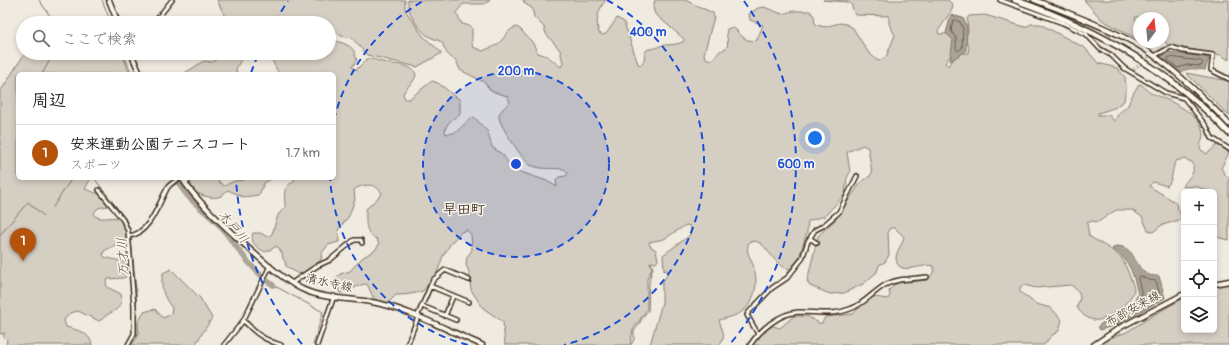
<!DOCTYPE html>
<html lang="ja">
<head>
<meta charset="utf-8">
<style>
	body { margin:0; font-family:Pangolin,"Klee One",sans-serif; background:#f6f6f6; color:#202124 }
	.controls { position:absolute; right:12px; bottom:12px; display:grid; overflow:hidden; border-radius:6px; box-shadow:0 2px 6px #0003 }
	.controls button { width:36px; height:36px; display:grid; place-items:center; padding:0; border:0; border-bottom:1px solid #e0e0e0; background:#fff; color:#202124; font:20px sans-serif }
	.compass { position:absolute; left:1133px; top:12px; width:36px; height:36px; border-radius:50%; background:#fff; box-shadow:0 2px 6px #0003; rotate:15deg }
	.you { position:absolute; left:815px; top:138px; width:14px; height:14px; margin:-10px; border:3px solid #fff; border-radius:50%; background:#1a73e8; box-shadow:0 0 0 6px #1a73e833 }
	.badge { display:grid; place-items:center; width:26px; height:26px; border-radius:50%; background:#b45309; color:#fff; font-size:13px; font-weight:700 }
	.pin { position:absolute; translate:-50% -33px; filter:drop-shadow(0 1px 2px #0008) }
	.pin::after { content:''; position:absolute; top:21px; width:14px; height:12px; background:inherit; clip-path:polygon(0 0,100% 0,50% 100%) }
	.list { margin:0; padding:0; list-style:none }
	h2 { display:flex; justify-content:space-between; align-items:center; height:52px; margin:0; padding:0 16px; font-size:17px }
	h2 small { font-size:13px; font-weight:400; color:#757577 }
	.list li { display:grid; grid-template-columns:26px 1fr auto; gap:12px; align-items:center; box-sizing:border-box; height:56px; padding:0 16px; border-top:1px solid #e0e0e0 }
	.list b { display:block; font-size:15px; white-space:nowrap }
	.list p { margin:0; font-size:13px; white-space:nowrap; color:#757577 }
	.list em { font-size:13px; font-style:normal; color:#757577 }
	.icon { flex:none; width:22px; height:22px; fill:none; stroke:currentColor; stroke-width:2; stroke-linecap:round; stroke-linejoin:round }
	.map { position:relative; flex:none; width:1229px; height:345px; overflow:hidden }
	.search { position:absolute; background:#fff; box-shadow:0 2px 6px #0003; left:16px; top:16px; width:320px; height:44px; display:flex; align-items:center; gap:10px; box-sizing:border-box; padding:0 14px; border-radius:22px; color:#757577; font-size:15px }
	.panel { position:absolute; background:#fff; box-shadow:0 2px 6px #0003; left:16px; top:72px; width:320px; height:108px; border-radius:6px }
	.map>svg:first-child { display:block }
</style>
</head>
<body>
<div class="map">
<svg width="1229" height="345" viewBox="0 0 1229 345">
	<rect width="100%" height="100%" fill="#f0ebe0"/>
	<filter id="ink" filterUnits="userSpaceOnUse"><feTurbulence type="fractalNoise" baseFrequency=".025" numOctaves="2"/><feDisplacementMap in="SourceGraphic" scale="8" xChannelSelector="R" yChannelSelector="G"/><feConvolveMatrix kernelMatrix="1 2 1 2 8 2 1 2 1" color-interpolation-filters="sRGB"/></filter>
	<g filter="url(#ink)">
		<path fill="#d5cec3" stroke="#887c70" d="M217 0H405V10L423 36 442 53 417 67 367 55 352 38 341 36 338 33 329 34V23H246L244 20 237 23H228Z
			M408 0H490L484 4H463L456 13 462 24 471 26C474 33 470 40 473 47L483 51C488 48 496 47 500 42 506 36 507 30 516 27L520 29 532 42 538 53 547 56 561 67 563 63 560 50 546 34 544 27 534 17 532 8 525 4 523 0H606C598 9 595 21 599 33L603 35 606 34 617 18 624 22 638 64 641 65 644 60 645 52 648 49C654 49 655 48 660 46 665 44 674 46 683 42L684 39 655 14 653 8 655 0H685L713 13 714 17 704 54 706 58 710 60C716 57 716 55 720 51 722 50 724 50 726 48 730 44 725 34 727 29L733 27C741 34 744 43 757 40L763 25 750 20 749 14 758 8 764 7 782 14 793 11H810L814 16 815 24 824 27 840 23 846 24 853 28 868 52 878 61 886 57 895 35 889 24V16L855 15 851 4 846 2 823 0H948L953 5 952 10 938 31 939 34H948L954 39 953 52 945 63 948 66 959 53H968L969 47 965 39 968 31 967 19 969 16 985 15 1025 27 1031 24H1040L1085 48 1098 63 1117 68 1125 77 1126 86 1124 101 1114 108 1098 113V115H1109L1113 120H1116C1117 111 1124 111 1128 105 1131 98 1134 91 1139 84 1145 85 1146 91 1151 93 1167 99 1203 114 1203 134 1203 139 1200 144 1200 149L1207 154 1217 145 1223 148 1229 153 1221 168 1226 176 1229 177V240L1220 238 1214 234V209L1218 200 1217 194 1195 186 1183 187C1187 177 1197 175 1192 162L1183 159 1176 161C1171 169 1174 179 1167 186L1153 182 1149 186 1175 202 1183 219 1162 225 1153 232 1148 230 1142 217 1132 210H1116L1098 222 1092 221 1087 223 1089 236C1099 243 1113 249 1122 259 1125 264 1134 285 1134 290 1132 302 1105 323 1094 320 1087 319 1080 313 1077 307L1080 299 1079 292 1071 285 1036 288 1024 285 1020 287V292L1036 304 1051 308 1062 320 1059 331 1051 336 1044 345H752L767 329 773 326 780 328 794 316H807L819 323H822L825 317 853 314 868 299 874 297 888 299 890 295 889 290 897 283 928 280 934 271V266C924 262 896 279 896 257 897 249 903 244 904 237L895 228H890L888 231 889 255 885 262 879 265 877 272 863 284 844 293 830 294 810 286 807 281 818 236 835 220 861 182 869 177 872 173 868 148 863 145 847 152 850 172 847 178 845 194 825 216 808 221 807 232 799 258 790 269C770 266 767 236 749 242 745 252 750 256 753 265 759 281 756 300 743 311 737 316 726 318 719 320L724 335 720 345H650L662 303V283L668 273 667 270 664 271 663 255 689 236 691 231 690 226 686 225 664 239 649 242 650 246 656 250 658 260 656 263 650 262 652 269 647 279V309L633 330 630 345H505L503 322 483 308 471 290 469 272 466 265 467 257 472 250 471 235 467 230 461 232 451 243 443 256 437 273 423 291C415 294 404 295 396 295L388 303 374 299 367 284C357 284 350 293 340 293L338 288 330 285 340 274 350 271 362 258 375 250 379 245 377 239C364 233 366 222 366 209L382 194C378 183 362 183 354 190L355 199 349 216 338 230 339 242 328 245 322 253 321 260 303 274H298L286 266 285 261 283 259 282 253 277 246 266 252C258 249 249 242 253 233H260L268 237 272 234 278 215 285 207C285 194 281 189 294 181V178H334V74H279C276 68 271 60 270 53H329V41C336 40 350 44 354 51 355 54 355 57 357 60L352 67 356 70 367 59C374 58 377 61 383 62 394 66 409 62 416 74 415 83 407 85 403 94L405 99H409L432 81 438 83 460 100V114C453 119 445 123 445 133 456 137 463 124 471 118L474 117 488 132 492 147 503 155 512 169 547 181 557 187 556 180 559 177 566 176 568 173 564 169C551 168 542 170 530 165 524 161 499 125 499 117 499 111 506 106 510 102L507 96 491 91 484 82 460 70 456 60C447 56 445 51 442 42 438 40 434 39 430 37 420 32 406 12 408 0Z
			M1084 0H1229V60L1221 55 1168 45 1163 40V18L1135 17 1139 28V40L1102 20Z
			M25 53H122L130 74H18V178H91L85 189 99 194 108 206 98 208 94 213 95 216C103 221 112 215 121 219L127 236 125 240 104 251 103 254 104 257 124 262 129 266 128 275 124 278 108 279 106 282 107 287 121 294C124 306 116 310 107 315 104 317 102 320 99 321L78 311 70 313 64 320 66 327C77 330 90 332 92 345H6L7 340 3 336 5 333 0 334V92Z
			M223 53H244L236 69 237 74H183L204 61 213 62Z
			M1186 73 1229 81V116Z
			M191 178 208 179 220 178 218 181 224 186 234 181 244 180 246 178H273L264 183 259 195 243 197 228 190C224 192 225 194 221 196 213 200 197 195 191 189Z
			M171 269 200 298 212 318 195 345H132L139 335 138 323 144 312 155 309 163 318 171 314 172 308C163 296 160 288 163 273Z
			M1227 284 1229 285V345H1099C1108 335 1120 337 1130 330 1147 319 1165 308 1184 298V330H1214V286Z"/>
		<path fill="#aca397" stroke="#7f7367" d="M951 15 963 18 967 27 966 51 950 61 953 40 946 33Z
			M1169 52 1209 58 1205 70C1196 69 1185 66 1179 75L1161 60 1160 57Z
			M1115 246C1141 245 1131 278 1159 276L1165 298 1118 324 1100 330 1098 326 1134 302 1138 294C1133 274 1131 261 1112 249Z"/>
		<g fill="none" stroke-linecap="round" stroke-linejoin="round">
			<path stroke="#685a4e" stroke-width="1" d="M956 20 960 22 963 28 962 48 958 51 956 49V38L951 31 953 21Z
				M1169 57 1201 61 1203 63 1201 66 1187 65 1178 68 1168 60Z
				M1140 276 1149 280 1156 281 1160 295 1139 309 1137 306 1142 295 1138 278Z"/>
			<path stroke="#7f7367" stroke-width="1" d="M39 0 55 23
				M102 0 111 23
				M123 53 132 74
				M42 74 54 53
				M94 178 125 218 130 229 136 290 137 334 130 345
				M53 207 72 178
				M0 235 28 202 44 216
				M273 285 323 312 313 345
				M419 319 449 332
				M409 345 416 326
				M631 345 634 339V331C640 325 641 317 648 311 649 296 647 281 653 268L651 263"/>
			<path stroke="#aca397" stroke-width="5.5" d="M179 183C187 201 206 210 219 225 237 246 250 269 273 285"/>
			<path stroke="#ccc4b9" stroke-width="3" stroke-dasharray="3 1.5" stroke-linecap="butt" d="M1133 70 1149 57"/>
			<defs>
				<path id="street" d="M1000 0 1063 23 1086 34 1100 49 1111 55 1124 68 1166 93 1184 98 1207 127 1212 138 1229 149
					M151 23 157 19 172 0
					M1154 56 1171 47 1183 51 1213 55 1211 70 1229 79
					M186 185 189 178
					M99 190 123 220 128 231 134 306V334L128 345
					M129 236C150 234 159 202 168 187 171 183 177 180 181 178
					M808 241 815 230 823 226 839 212 857 176
					M292 283 317 266 330 260 354 240H361L362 243
					M430 286 469 302
					M422 306 456 320
					M445 316 453 296
					M417 317 433 280 445 270 469 280
					M243 321C247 323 249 326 252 329 259 336 271 342 281 345
					M758 334 747 315 749 312 772 288 787 278 802 259 808 241 811 239 817 243
					M224 345 243 321 270 266
					M317 345 334 296
					M407 345 418 317
					M750 345C760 330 779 313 799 312 817 312 833 316 850 309 863 305 873 292 885 285 897 278 913 279 927 277"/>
				<path id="secondary" d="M109 0 118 23
					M1034 0C1066 12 1099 24 1129 40 1164 58 1202 96 1229 124
					M131 53 140 74
					M182 178C195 202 278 279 304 290 326 300 357 298 381 304 416 313 449 331 482 345
					M1214 284 1229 281
					M1094 345 1121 327 1184 294"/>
				<path id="highway" d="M1015 0C1096 28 1170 70 1229 133"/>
			</defs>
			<use href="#street" stroke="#3b2a1e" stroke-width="6"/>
			<use href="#secondary" stroke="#3b2a1e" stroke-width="7"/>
			<use href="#highway" stroke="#3b2a1e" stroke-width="8"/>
			<use href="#street" stroke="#fbf7ec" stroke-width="3"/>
			<use href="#secondary" stroke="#fbf7ec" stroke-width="4"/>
			<use href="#highway" stroke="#fbf7ec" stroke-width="5"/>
		</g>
	</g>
	<circle cx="516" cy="164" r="93" fill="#1d4ed8" fill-opacity=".12"/>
	<g fill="none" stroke="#1d4ed8" stroke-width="2" stroke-dasharray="7 5">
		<circle cx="516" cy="164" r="93"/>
		<path d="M468 345A187 187 0 0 1 330 179M334 120A187 187 0 0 1 425 0M607 0A187 187 0 0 1 564 345"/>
		<path d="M302 344A280 280 0 0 1 236 179M251 73A280 280 0 0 1 258 55M275 22A280 280 0 0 1 288 1M744 1A280 280 0 0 1 730 344"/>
	</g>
	<g text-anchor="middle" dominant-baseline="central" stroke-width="3" stroke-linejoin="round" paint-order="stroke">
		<g font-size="12" fill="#3b2a1e" stroke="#fbf7ec">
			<text transform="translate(329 283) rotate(12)">清水寺線</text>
			<text transform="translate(1133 309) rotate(-29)">布部安来線</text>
		</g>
		<g font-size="13" font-style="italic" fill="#635448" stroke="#fbf7ec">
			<text transform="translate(233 227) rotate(49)">木戸川</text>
			<text transform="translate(123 257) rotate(-94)">万才川</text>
		</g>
		<g font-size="14" font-weight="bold" fill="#3b2a1e" stroke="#fbf7ec">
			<text x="464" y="209">早田町</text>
		</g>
	</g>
	<circle cx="516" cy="164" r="6" fill="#1d4ed8" stroke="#fbf7ec" stroke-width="2"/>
	<g font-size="12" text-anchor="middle" font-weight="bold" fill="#1d4ed8" stroke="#fbf7ec" stroke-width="3" stroke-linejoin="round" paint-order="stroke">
		<text x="648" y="36">400 m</text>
		<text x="516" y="75">200 m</text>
		<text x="796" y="168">600 m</text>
	</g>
</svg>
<div class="controls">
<button>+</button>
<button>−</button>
<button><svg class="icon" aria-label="locate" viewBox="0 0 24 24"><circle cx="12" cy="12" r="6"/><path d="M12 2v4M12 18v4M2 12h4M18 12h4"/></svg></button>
<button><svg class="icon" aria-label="layers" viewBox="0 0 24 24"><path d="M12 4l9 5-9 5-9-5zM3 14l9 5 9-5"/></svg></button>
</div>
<svg class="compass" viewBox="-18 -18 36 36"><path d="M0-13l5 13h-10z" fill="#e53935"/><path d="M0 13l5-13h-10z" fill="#757577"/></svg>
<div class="you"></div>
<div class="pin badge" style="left:23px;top:261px">1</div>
<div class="search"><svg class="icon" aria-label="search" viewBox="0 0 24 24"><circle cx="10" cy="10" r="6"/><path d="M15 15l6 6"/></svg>ここで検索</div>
<section class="panel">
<h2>周辺<small></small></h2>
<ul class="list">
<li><span class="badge">1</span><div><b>安来運動公園テニスコート</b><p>スポーツ</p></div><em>1.7 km</em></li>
</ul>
</section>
</div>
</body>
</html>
